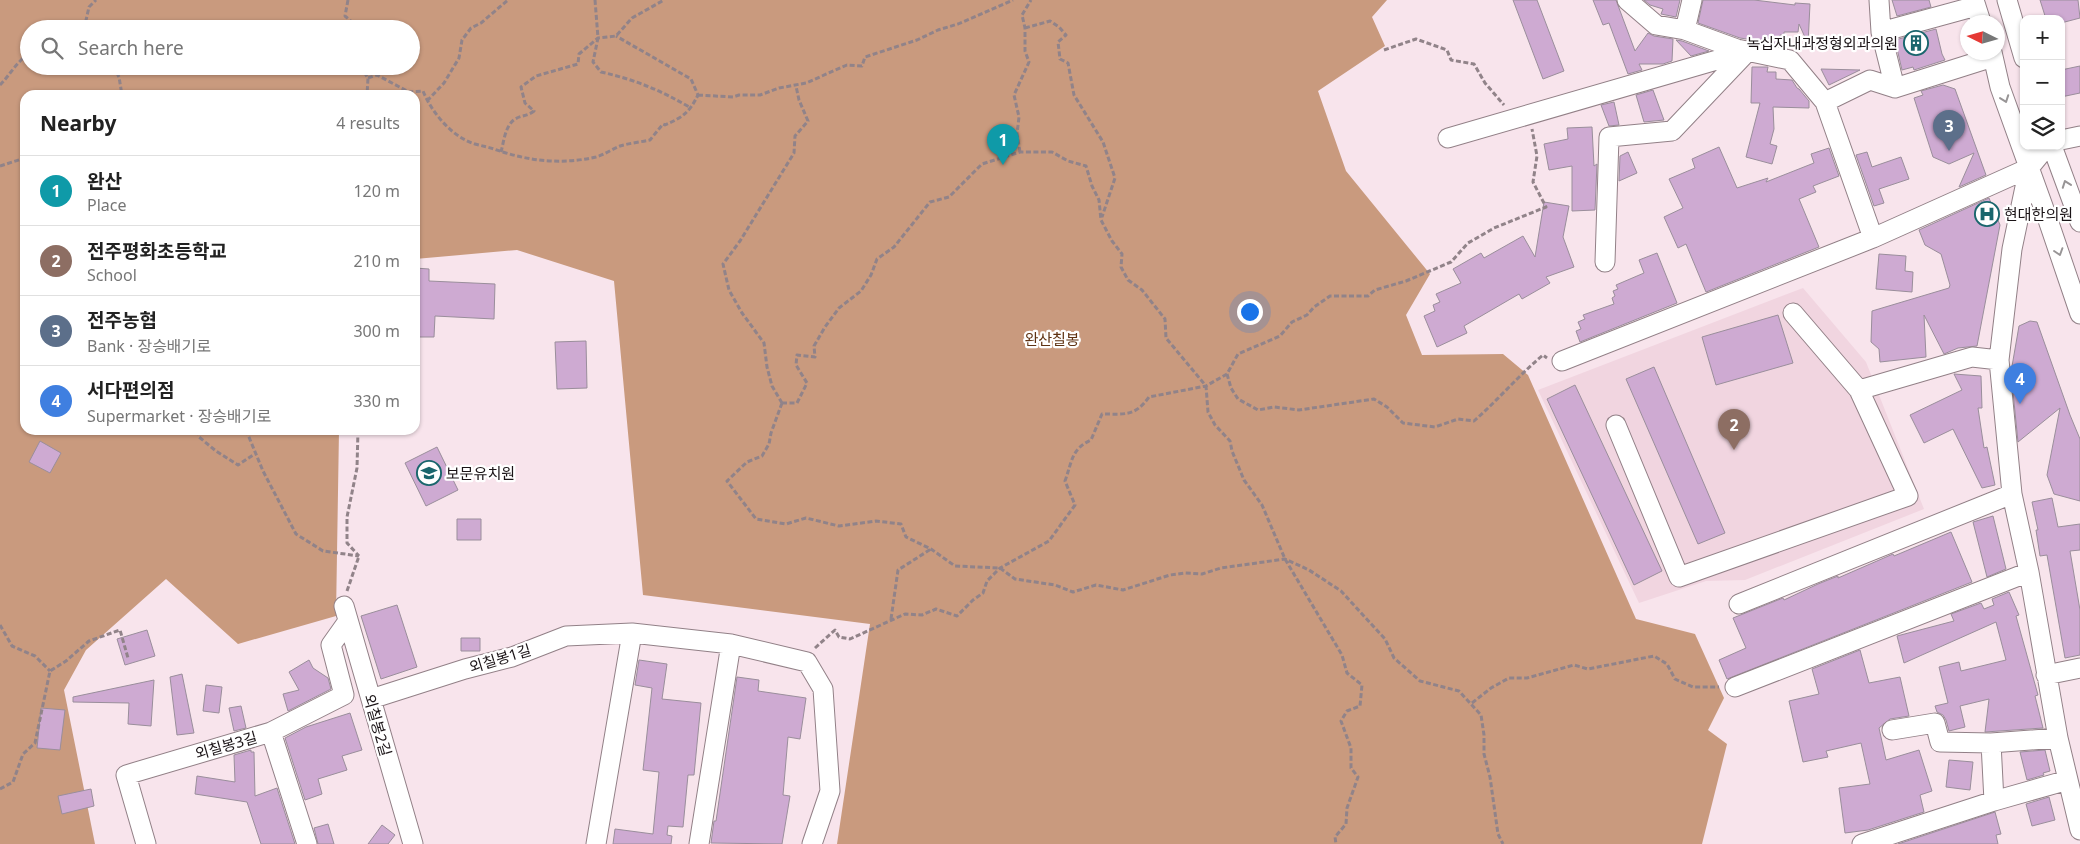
<!DOCTYPE html>
<html lang="en">
<head>
<meta charset="utf-8">
<style>
	body { margin:0; font-family:"Noto Sans","Noto Sans KR",sans-serif; background:#f2f2f2; color:#222 }
	.controls { position:absolute; right:15px; top:15px; display:grid; overflow:hidden; border-radius:10px; box-shadow:0 1px 4px #0004 }
	.controls button { width:45px; height:45px; display:grid; place-items:center; padding:0; border:0; border-bottom:1px solid #e0e0e0; background:#fff; color:#222; font:25px sans-serif }
	.compass { position:absolute; left:1960px; top:15px; width:45px; height:45px; border-radius:50%; background:#fff; box-shadow:0 1px 4px #0004; rotate:275deg }
	.you { position:absolute; left:1249px; top:311px; width:18px; height:18px; margin:-12px; border:4px solid #fff; border-radius:50%; background:#1a73e8; box-shadow:0 0 0 8px #1a73e833 }
	.badge { display:grid; place-items:center; width:32px; height:32px; border-radius:50%; background:#d93025; color:#fff; font-size:16px; font-weight:700 }
	.pin { position:absolute; translate:-50% -41px; filter:drop-shadow(0 1px 2px #0008) }
	.pin::after { content:''; position:absolute; top:26px; width:18px; height:15px; background:inherit; clip-path:polygon(0 0,100% 0,50% 100%) }
	.list { margin:0; padding:0; list-style:none }
	h2 { display:flex; justify-content:space-between; align-items:center; height:65px; margin:0; padding:0 20px; font-size:21px }
	h2 small { font-size:16px; font-weight:400; color:#767676 }
	.list li { display:grid; grid-template-columns:32px 1fr auto; gap:15px; align-items:center; box-sizing:border-box; height:70px; padding:0 20px; border-top:1px solid #e0e0e0 }
	.list b { display:block; font-size:19px; white-space:nowrap }
	.list p { margin:0; font-size:16px; white-space:nowrap; color:#767676 }
	.list em { font-size:16px; font-style:normal; color:#767676 }
	.icon { flex:none; width:28px; height:28px; fill:none; stroke:currentColor; stroke-width:2; stroke-linecap:round; stroke-linejoin:round }
	.map { position:relative; flex:none; width:2080px; height:844px; overflow:hidden }
	.search { position:absolute; background:#fff; box-shadow:0 1px 4px #0004; left:20px; top:20px; width:400px; height:55px; display:flex; align-items:center; gap:12px; box-sizing:border-box; padding:0 18px; border-radius:28px; color:#767676; font-size:19px }
	.panel { position:absolute; background:#fff; box-shadow:0 1px 4px #0004; left:20px; top:90px; width:400px; height:345px; border-radius:15px }
	.map>svg:first-child { display:block }
</style>
</head>
<body>
<div class="map">
<svg width="2080" height="844" viewBox="0 0 2080 844">
	<rect width="100%" height="100%" fill="#f8e4ec"/>
	<path fill="#f1d5e0" d="M1803 288 1866 362 1924 509 1745 580 1706 581 1639 603 1538 390Z"/>
	<path fill="#c99a7e" fill-rule="evenodd" d="M0 0H1387L1372 17 1385 46 1318 91 1346 171 1430 274 1406 315 1422 355 1503 354 1528 375 1636 619 1695 634 1724 698 1708 730 1727 744 1702 844H837L870 624 643 595 614 281 517 250 415 259V95H25V430H339L336 616 238 644 166 579 86 650 64 690 95 844H0ZM29 29H411V66H29Z"/>
	<path fill="#ceaad2" stroke="#9a8e9b" d="M1513 0H1537L1564 71 1543 79Z
		M1593 0H1616L1635 51 1648 33 1654 36 1673 39 1672 61 1663 64H1639L1642 70 1628 74 1609 23 1603 25Z
		M1644 0H1680L1676 17 1661 14 1663 9 1650 5Z
		M1703 0H1754L1795 5V3L1810 4 1808 44 1799 24 1798 32H1784V35H1780L1779 44 1740 38 1698 23Z
		M1892 0H1929L1931 7 1897 16Z
		M2040 0H2078L2080 18 2061 23V19H2046Z
		M1936 29 1942 54 1945 60 1914 70 1913 67 1902 70 1895 40Z
		M1676 40 1682 41 1709 51 1691 56Z
		M2080 66V93L2061 97V70Z
		M1752 67H1768L1767 72H1776V79L1792 80 1797 88 1799 89 1809 101V108L1773 107 1774 129 1770 144 1777 146 1772 164 1746 157 1760 103H1751Z
		M1821 69 1860 70 1829 85Z
		M1943 85 1955 89 1986 175 1959 187 1974 153 1949 164 1933 157 1914 98 1923 95 1921 91Z
		M1653 90 1664 120 1644 122 1636 95Z
		M1614 102 1619 125 1609 126 1601 105Z
		M1592 127 1594 166 1597 164 1595 210 1572 211V166L1549 170 1544 144 1568 139 1567 128Z
		M1719 147 1737 188 1768 178 1766 182 1814 163 1811 154 1829 148 1839 176 1813 186 1816 192 1799 199 1819 247 1706 292 1686 244 1678 248 1664 217 1683 208 1669 179 1695 168 1692 159Z
		M1628 152 1637 173 1619 181 1620 156Z
		M1867 152 1872 167 1901 157 1909 179 1879 189 1884 203 1874 206 1856 155Z
		M1989 198 2000 225 1977 346 1958 348 1944 354 1924 315 1926 357 1880 362 1879 349 1871 342 1872 311 1949 288 1950 285 1941 254 1925 245 1919 230Z
		M1544 202 1569 206 1563 237 1574 267 1546 277 1550 283 1522 299 1519 294 1464 326 1467 333 1437 347 1424 316 1435 311 1433 305 1440 302 1436 294 1461 283 1453 269 1481 253 1484 258 1523 236 1535 257Z
		M1657 253 1677 303 1580 342 1576 331 1581 329 1578 322 1585 319 1583 315 1614 304 1612 298 1615 296 1613 291 1618 289 1616 285 1644 273 1639 260Z
		M1879 254 1906 256 1905 271 1913 272 1912 292 1876 289Z
		M415 268 429 269V281L495 284 494 319 435 316 434 337H415Z
		M1778 315 1793 363 1716 385 1702 337Z
		M2030 321 2037 322 2070 415 2080 439V501L2054 494 2047 475 2060 408 2018 442 2011 372 2019 326Z
		M586 341 587 388 557 389 555 342Z
		M1654 367 1725 533 1698 544 1626 379Z
		M1954 374 1981 376 1982 408H1978L1984 448 1987 447 1995 485 1982 488 1953 429 1924 443 1910 415 1962 390Z
		M1575 385 1662 571 1634 585 1547 399Z
		M40 441 61 453 50 473 29 462Z
		M437 447 458 490 426 506 405 463Z
		M2052 498 2058 527 2080 524V550L2070 551 2080 610V655L2065 658 2047 555 2040 556 2036 530H2038L2032 502Z
		M1993 516 2006 569 1987 577 1973 522Z
		M457 519H481V540H457Z
		M1951 532 1972 582 1727 679 1719 660 1746 648 1733 618 1783 598 1784 600 1818 584 1838 576V578L1893 554 1894 556Z
		M2009 592 2019 615 2016 616 2038 695 2035 696 2043 728 1985 732 1989 699 1960 706 1965 727 1949 731 1946 720 1943 715 1937 712 1935 706 1948 703 1939 667 1959 662 1961 671 2006 660 1996 622 1904 663 1897 636 1954 621 1951 614 1981 603 1984 609 1994 605 1992 599Z
		M397 605 417 667 381 679 361 616Z
		M147 630 155 656 125 665 117 639Z
		M461 638H480V651H461Z
		M1860 650 1869 683 1900 677 1909 716 1890 719 1879 728 1886 760 1919 750 1932 791 1920 795 1924 812 1868 830 1845 833 1839 788 1870 784 1861 743 1826 751 1828 757 1803 762 1789 701 1819 694 1812 669Z
		M309 660 313 668 328 678 331 689 288 711 283 694 299 690 289 672Z
		M639 660 667 664 662 699 701 703 694 775H688L683 827 668 826 667 835 672 836 671 844H613L615 829 653 834 659 772 643 770 652 688 635 685Z
		M182 674 194 733 177 735 170 677Z
		M737 677 759 680 758 691 806 698 800 739 788 737 783 795 790 796 782 844 711 843 714 821H716Z
		M154 680 151 726 128 724 129 703 73 702V697Z
		M206 685 222 687 219 713 203 711Z
		M241 706 246 728 234 731 229 708Z
		M41 708 65 710 60 750 37 748Z
		M350 713 362 750 342 756 347 770 318 779 322 794 305 800 285 738 306 727Z
		M251 750V752H254L255 796 277 788 295 844H261L247 802 195 794 197 776 235 782 234 755Z
		M2045 750 2050 771 2043 773 2044 775 2027 780 2020 752Z
		M1949 760 1973 762 1970 790 1946 787Z
		M91 789 94 806 62 814 58 796Z
		M2049 797 2055 820 2032 826 2026 804Z
		M1995 812 2001 834 1996 835 1998 844H1898Z
		M328 824 334 844H318L314 828Z
		M382 825 395 835 388 844H368Z"/>
	<g fill="none" stroke-linecap="round" stroke-linejoin="round">
		<defs>
			<path id="minor" d="M1627 0 1656 25 1685 30 1737 49 1790 60 1825 102 1870 80 1895 88 1993 57
				M1879 0 1881 32 1976 6
				M1974 0 1981 22
				M2007 0 2024 58
				M1685 30 1692 0
				M1881 32 1895 88
				M1992 52 2000 87 2048 220 2080 314
				M1825 102 1873 238
				M1448 138 1748 51 1672 131 1609 137 1605 262
				M2061 140 2080 136
				M2052 146 2080 222
				M2029 168 2012 249 1999 360 2012 494 2029 572 2058 738 2080 830
				M1793 313 1859 390
				M1562 361 1873 238 2029 168 2047 146
				M1616 425 1679 577 1908 496 1859 390 1972 357 1999 360
				M1739 604 2012 494
				M344 606 413 844
				M2046 675 2080 668
				M1735 687 2029 572
				M371 699 465 669 512 657 566 636 632 633 731 644 807 662 823 689 830 791 812 844
				M1892 730 1935 723 1940 742 1991 743
				M271 732 344 695 331 645 348 621
				M1994 801 2068 780
				M146 844 126 775 271 732 307 844
				M596 844 632 633
				M699 844 731 644
				M1862 844 1994 801 1991 743 2058 738"/>
		</defs>
		<use href="#minor" stroke="#928087" stroke-width="21"/>
		<path stroke="#918389" stroke-width="3" stroke-dasharray="5 2.5" stroke-linecap="butt" d="M348 0 345 16 360 29
			M595 0 598 38 593 62 601 72C636 80 660 90 691 108
			M1025 28 1050 21 1059 27 1066 35 1058 42 1060 59 1068 63 1074 95 1103 142 1115 178 1102 217
			M84 29 89 7 96 0
			M1384 50 1416 39 1447 50 1451 60 1474 64 1485 83 1504 105
			M113 66 119 77 122 95
			M360 66 368 78 367 95
			M368 78 377 75 409 92 423 91C432 113 452 137 475 144 482 146 488 147 494 149 527 161 561 165 596 157 604 155 612 149 620 146 630 143 641 142 650 140L663 124 665 125C683 117 689 113 698 95L691 79 616 36
			M0 85C10 75 17 61 29 54
			M698 95 733 97 739 95H760L779 88 806 83 847 65 862 66 865 57 917 40 938 30 958 24 1013 0
			M427 101 444 83 459 58 462 40 471 28 481 23 508 0
			M501 152C504 141 505 126 515 119 522 115 528 116 534 111L525 103 521 87 536 76 578 64 579 54 598 38 616 36 632 18 664 0
			M1020 152 1017 134 1019 117 1014 95 1029 62 1025 51V28L1022 15 1031 0
			M0 166 25 158
			M1227 374 1231 388 1238 399 1258 410 1274 407 1299 410 1374 399 1387 407 1403 423 1435 427 1458 419 1474 421C1498 400 1518 376 1543 355L1547 358
			M782 403H797L807 383 796 365 797 355 815 357 814 346 825 327 839 308 861 291 871 275 877 259 894 247 930 202 949 197 982 164 1020 152H1052L1068 161 1086 166 1092 186 1099 200 1101 220 1112 241 1122 254 1121 267 1128 280 1142 290 1165 319 1166 338 1206 386 1208 412 1215 425 1230 441 1232 451 1244 480 1262 505 1285 559 1342 655 1347 673 1362 685 1360 706 1347 711 1341 721 1351 748V768L1358 777 1347 808 1346 824 1335 837 1336 844
			M782 403 771 433 769 444 762 456 747 462 727 481 756 519 786 524 806 518 839 526 876 521 901 524 906 537 931 549 955 566 1000 568 1015 579 1055 585 1073 592 1096 585 1123 590 1170 575 1185 573 1202 574 1221 568 1285 559 1309 570 1341 591 1385 639 1394 658 1420 681 1459 691 1481 715 1484 735V754L1490 777 1498 834 1503 844
			M782 403 772 386 767 367 764 343 742 313 729 290 723 264 740 241 794 153 795 136 808 121 799 100 796 86
			M198 430 199 437 216 451 238 465 256 453
			M246 430 263 471 296 534 323 551 359 556
			M358 430 357 468 347 517V543L359 556
			M347 591 359 556
			M891 619 898 570 931 549
			M0 625 12 646 35 656 50 671
			M815 648 835 630 839 637 850 639 905 614 922 615 936 609 957 616 973 600 983 593 987 581 1000 568 1049 541 1075 505 1065 481C1072 462 1071 449 1091 440L1102 414C1124 414 1135 417 1149 397L1206 386 1227 374 1238 354 1280 336 1292 322 1307 315 1314 307 1330 296H1368L1375 290 1406 281 1451 262 1468 243 1494 228 1546 207 1533 182 1537 156 1532 129
			M1472 703 1491 688 1509 678H1527L1574 665 1588 669 1654 656 1667 664 1675 679 1693 687H1719
			M0 789 13 782 23 754 35 743 50 671 66 661 89 641 120 630 128 658"/>
		<use href="#minor" stroke="#fff" stroke-width="19"/>
	</g>
	<defs><path id="oneway-chevron" d="M-2-3.5L2.5 0L-2 3.5" fill="none" stroke-width="1.6" stroke-linecap="round" stroke-linejoin="round" transform="scale(1.25)"/></defs>
	<g stroke="#989596">
		<use href="#oneway-chevron" transform="translate(2005 99) rotate(70)"/>
		<use href="#oneway-chevron" transform="translate(2066 184) rotate(-110)"/>
		<use href="#oneway-chevron" transform="translate(2059 252) rotate(72)"/>
	</g>
	<defs>
		<symbol id="building-ring" viewBox="-11 -11 22 22"><circle r="9.5" fill="#fff" stroke="#19666d" stroke-width="1.5"/><path d="M-4-6H4V6H1V3H-1V6H-4ZM-2.5-4.3h1.7v1.8h-1.7ZM.8-4.3h1.7v1.8H.8ZM-2.5-1h1.7V.8h-1.7ZM.8-1h1.7V.8H.8Z" fill="#19666d"/></symbol>
		<symbol id="hospital-ring" viewBox="-11 -11 22 22"><circle r="9.5" fill="#fff" stroke="#19666d" stroke-width="1.5"/><path d="M-5-5h3v3.5h4V-5h3V5h-3V1.5h-4V5h-3Z" fill="#19666d"/></symbol>
		<symbol id="school-ring" viewBox="-11 -11 22 22"><circle r="9.5" fill="#fff" stroke="#19666d" stroke-width="1.5"/><path d="M0-5L7-2L0 1L-7-2ZM-4 1L0 2.5L4 1V4Q0 6-4 4Z" fill="#19666d"/></symbol>
	</defs>
	<g fill-rule="evenodd">
		<use href="#building-ring" x="1902" y="29" width="28" height="28"/>
		<use href="#hospital-ring" x="1973" y="200" width="28" height="28"/>
		<use href="#school-ring" x="415" y="459" width="28" height="28"/>
	</g>
	<g text-anchor="middle" dominant-baseline="central" stroke-width="4.5" stroke-linejoin="round" paint-order="stroke">
		<g font-size="15" fill="#1a1316" stroke="#fff" text-anchor="start">
			<text x="1898" y="43" text-anchor="end">녹십자내과정형외과의원</text>
			<text x="2004" y="214">현대한의원</text>
			<text x="446" y="473">보문유치원</text>
		</g>
		<g font-size="15" fill="#5f3212" stroke="#fff">
			<text x="1052" y="339">완산칠봉</text>
		</g>
		<g font-size="15" fill="#1a1316" stroke="#fff">
			<text transform="translate(500 658) rotate(-17)">외칠봉1길</text>
			<text transform="translate(378 725) rotate(74)">외칠봉2길</text>
			<text transform="translate(226 745) rotate(-16)">외칠봉3길</text>
		</g>
	</g>
</svg>
<div class="controls">
<button>+</button>
<button>−</button>
<button><svg class="icon" aria-label="layers" viewBox="0 0 24 24"><path d="M12 4l9 5-9 5-9-5zM3 14l9 5 9-5"/></svg></button>
</div>
<svg class="compass" viewBox="-18 -18 36 36"><path d="M0-13l5 13h-10z" fill="#e53935"/><path d="M0 13l5-13h-10z" fill="#767676"/></svg>
<div class="you"></div>
<div class="pin badge" style="left:1003px;top:165px;background:#0f9aa8">1</div>
<div class="pin badge" style="left:1734px;top:450px;background:#8d6e63">2</div>
<div class="pin badge" style="left:1949px;top:151px;background:#5c6f8a">3</div>
<div class="pin badge" style="left:2020px;top:404px;background:#3f7fe0">4</div>
<div class="search"><svg class="icon" aria-label="search" viewBox="0 0 24 24"><circle cx="10" cy="10" r="6"/><path d="M15 15l6 6"/></svg>Search here</div>
<section class="panel">
<h2>Nearby<small>4 results</small></h2>
<ul class="list">
<li><span class="badge" style="background:#0f9aa8">1</span><div><b>완산</b><p>Place</p></div><em>120 m</em></li>
<li><span class="badge" style="background:#8d6e63">2</span><div><b>전주평화초등학교</b><p>School</p></div><em>210 m</em></li>
<li><span class="badge" style="background:#5c6f8a">3</span><div><b>전주농협</b><p>Bank · 장승배기로</p></div><em>300 m</em></li>
<li><span class="badge" style="background:#3f7fe0">4</span><div><b>서다편의점</b><p>Supermarket · 장승배기로</p></div><em>330 m</em></li>
</ul>
</section>
</div>
</body>
</html>
